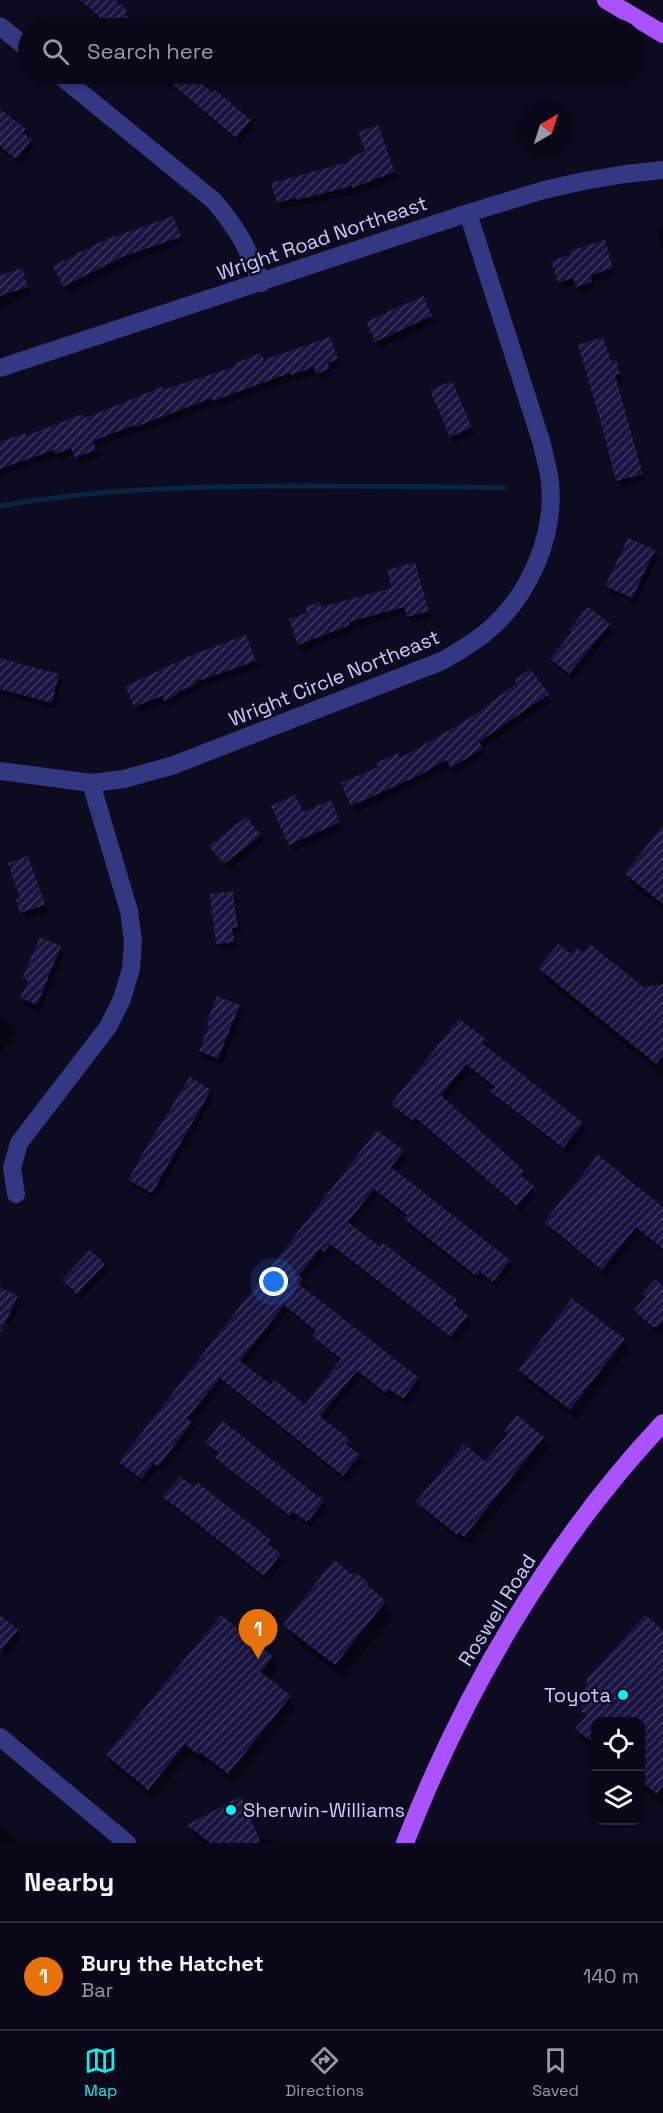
<!DOCTYPE html>
<html lang="en">
<head>
<meta charset="utf-8">
<style>
	body { margin:0; font-family:"Space Grotesk",sans-serif; background:#181625; color:#f1f3f6 }
	.controls { position:absolute; right:18px; bottom:18px; display:grid; overflow:hidden; border-radius:12px; box-shadow:0 2px 4px #0004 }
	.controls button { width:54px; height:54px; display:grid; place-items:center; padding:0; border:0; border-bottom:2px solid #2a2937; background:#0a0818; color:#f1f3f6; font:30px sans-serif }
	.compass { position:absolute; left:519px; top:102px; width:54px; height:54px; border-radius:50%; background:#0a0818; box-shadow:0 2px 4px #0004; rotate:39deg }
	.you { position:absolute; left:274px; top:1282px; width:21px; height:21px; margin:-15px; border:4px solid #fff; border-radius:50%; background:#1a73e8; box-shadow:0 0 0 9px #1a73e833 }
	.badge { display:grid; place-items:center; width:39px; height:39px; border-radius:50%; background:#00f6f4; color:#fff; font-size:20px; font-weight:700 }
	.pin { position:absolute; translate:-50% -50px; filter:drop-shadow(0 2px 3px #0008) }
	.pin::after { content:''; position:absolute; top:32px; width:21px; height:18px; background:inherit; clip-path:polygon(0 0,100% 0,50% 100%) }
	.list { margin:0; padding:0; list-style:none }
	h2 { display:flex; justify-content:space-between; align-items:center; height:78px; margin:0; padding:0 24px; font-size:26px }
	h2 small { font-size:20px; font-weight:400; color:#999aa2 }
	.list li { display:grid; grid-template-columns:39px 1fr auto; gap:18px; align-items:center; box-sizing:border-box; height:108px; padding:0 24px; border-top:2px solid #2a2937 }
	.list b { display:block; font-size:22px; white-space:nowrap }
	.list p { margin:0; font-size:20px; white-space:nowrap; color:#999aa2 }
	.list em { font-size:20px; font-style:normal; color:#999aa2 }
	.icon { flex:none; width:33px; height:33px; fill:none; stroke:currentColor; stroke-width:2; stroke-linecap:round; stroke-linejoin:round }
	.map { position:relative; flex:none; width:663px; height:1843px; overflow:hidden }
	.search { position:absolute; background:#0a0818; box-shadow:0 2px 4px #0004; left:18px; right:18px; top:18px; height:66px; display:flex; align-items:center; gap:15px; box-sizing:border-box; padding:0 21px; border-radius:33px; color:#999aa2; font-size:22px }
	.sheet { height:186px; background:#0a0818 }
	nav { display:flex; justify-content:space-around; align-items:center; box-sizing:border-box; height:84px; border-top:2px solid #2a2937; background:#0a0818; font-size:16px; color:#999aa2 }
	nav a { display:grid; justify-items:center; gap:3px }
	nav .on { color:#00f6f4 }
	.map>svg:first-child { display:block }
</style>
</head>
<body>
<div class="map">
<svg width="663" height="1843" viewBox="0 0 663 1843">
	<defs>
		<pattern id="building-hatch" width="6" height="6" patternUnits="userSpaceOnUse" patternTransform="scale(1.5)"><rect width="6" height="6" fill="#1a1643"/><path d="M-1 1l2-2M0 6l6-6M5 7l2-2" fill="none" stroke="#3a375f"/></pattern>
	</defs>
	<rect width="100%" height="100%" fill="#0d0b20"/>
	<path fill="#0007" fill-rule="evenodd" d="M78 0H113L127 12 130 20 144 28H110Z
		M158 74H190L188 75 250 121 254 127 240 144Z
		M0 113 25 130 29 136 28 138 34 146 21 164 0 149Z
		M378 126 398 179 357 194 282 209 278 203 351 163 366 152Z
		M173 218 183 243 126 264 68 293 55 267Z
		M663 228V252L658 229Z
		M604 242 616 275 593 282 595 288 581 293 577 285 563 289 553 262Z
		M21 270 31 294 15 299 16 302 0 307V277Z
		M426 304 435 323 380 348 368 322Z
		M329 339 341 365 331 369 333 376 321 380 318 373 296 381 295 379 218 407 216 404 141 433 140 431 95 447 99 457 80 464 75 454 61 459 59 456 0 476V444L85 420 163 392 264 362Z
		M603 339 611 363 615 362 619 368 622 381 618 382 646 480 621 487 617 481 604 426Z
		M455 389 474 434 455 443 451 436Z
		M654 552 658 558 636 604 610 592 607 585Z
		M414 564 418 570 431 618 412 623 407 613 352 629 353 632 303 651 291 620 322 608 394 589Z
		M608 625 612 632 573 680 556 666 552 659Z
		M246 636 259 668 198 688 199 691 180 699 181 701 169 706 166 702 139 713 127 687Z
		M0 659 58 675 62 682 55 709 0 694Z
		M530 671 551 702 482 749 485 755 456 773 451 765 424 781 356 812 353 805 400 760 489 707 519 684Z
		M334 809 343 829 294 851 290 844 303 814Z
		M663 828V910L634 887 626 874Z
		M260 836 263 843 229 870 215 853Z
		M27 858 47 912 26 919 22 912Z
		M232 893 236 899 241 933 235 934 237 948 222 950 218 944Z
		M60 947 64 954 40 1011 25 1005 22 998 27 985 24 978Z
		M571 956 643 989 657 987 663 979V1076L548 982 540 968Z
		M239 1006 243 1013 222 1065 204 1058 200 1051 209 1027 207 1024Z
		M0 1016 13 1026 17 1033 0 1055Z
		M484 1040 488 1047 487 1049 582 1124 586 1131 568 1154 497 1098 493 1092 495 1090 470 1070 445 1102 523 1172 527 1178 525 1181 536 1194 521 1212 420 1123 417 1127 397 1111 393 1104Z
		M210 1091 214 1097 156 1198 134 1187 130 1180Z
		M402 1152 406 1158 395 1172 509 1261 513 1268 497 1288 484 1277 480 1282 409 1226 405 1220 407 1218 378 1195 352 1227 456 1301 460 1307 458 1310 467 1316 471 1323 456 1342 334 1250 328 1258 325 1254 303 1281 306 1287 304 1289 418 1379 422 1385 407 1405 393 1395 390 1399 361 1376 324 1422 348 1441 352 1448 351 1450 359 1456 363 1463 347 1482 224 1383 192 1424 195 1429 162 1472 157 1469 145 1484 124 1469 121 1462ZM288 1311 316 1333 314 1336 318 1342 341 1362 306 1407 271 1387 245 1366Z
		M663 1209V1251L640 1233 606 1275 550 1229 546 1222Z
		M104 1265 107 1272 81 1299 68 1287 64 1280Z
		M663 1282V1331L659 1335 639 1317 636 1310 647 1299 644 1294Z
		M0 1288 17 1297 21 1303 10 1326 0 1321Z
		M623 1340 629 1350 576 1419 525 1380 520 1370Z
		M506 1431 543 1438 549 1448 470 1545 465 1541 463 1544 424 1511 418 1502 485 1463 509 1436Z
		M207 1443 323 1502 327 1508 311 1528 297 1517 294 1521 221 1464 217 1458 219 1456 211 1450Z
		M165 1497 269 1541 273 1548 272 1549 280 1555 284 1562 268 1582 169 1504Z
		M353 1577 368 1584 373 1592 385 1602 393 1616 343 1678 293 1638 285 1625Z
		M0 1616 17 1631 21 1637 6 1656 0 1650Z
		M663 1631V1805L640 1787V1722H596V1760L588 1748 590 1746 584 1742 577 1729 587 1718 582 1711Z
		M272 1658 278 1668 268 1680 289 1697 295 1707 234 1783 206 1761 204 1764 191 1754 154 1799 113 1766 108 1755Z
		M241 1798 259 1837 277 1843H202L196 1838 189 1825Z
		M2 1828 14 1839 16 1843H0V1831Z"/>
	<g fill="none" stroke-linecap="round" stroke-linejoin="round">
		<path stroke="#082443" stroke-width="5" d="M0 506C96 489 192 486 290 486 361 486 432 486 504 488"/>
	</g>
	<path fill="url(#building-hatch)" fill-rule="evenodd" d="M80 0H115L128 11 125 15 147 28H112Z
		M160 74H189L213 93 215 90 251 120 236 138Z
		M0 109 26 129 23 133 32 139 16 159 0 146Z
		M378 125 395 172 352 188V186L297 200 296 198 277 203 271 183 349 162 348 159 365 151 358 132Z
		M173 216 181 237 122 257 63 287 53 266 110 237 111 238Z
		M605 240 613 268 591 275 592 282 576 287 573 278 558 283 551 261 570 255 569 251Z
		M22 268 28 287 0 296V275Z
		M423 296 432 316 375 342 366 322Z
		M330 337 338 359 328 363 330 369 316 374 314 367 291 375 290 373 213 401 212 398 135 427V425L93 441 96 450 75 458 71 448 56 454 54 450 0 469V442L25 433 26 436 83 414 85 418 162 387 163 390 236 366 235 363 261 353 264 360Z
		M603 337 611 361 616 360 620 374 615 375 643 474 616 481 602 426 578 345Z
		M452 381 472 427 450 437 430 390Z
		M628 538 655 550 632 598 605 586Z
		M415 562 429 611 407 617 404 607 349 622 350 625 298 645 289 619 307 613 305 607 320 602 321 607 392 588 387 570Z
		M588 607 610 624 569 674 550 659 572 632 569 630Z
		M246 635 256 661 195 682 196 684 178 692V694L164 701 162 696 134 707 125 686 197 653Z
		M0 658 59 674 52 703 0 689Z
		M530 669 549 694 479 742 483 748 451 768 446 760 420 775 351 806 341 783 378 767 376 763 398 753 400 758 455 727 487 707 486 706 517 683 515 680Z
		M295 795 303 812 331 800 340 822 289 845 271 806Z
		M246 817 261 835 224 864 209 846Z
		M663 825V904L625 874Z
		M28 856 45 905 20 913 16 899 20 898 8 863Z
		M233 891 238 927 232 928 235 942 216 944 210 894Z
		M40 937 61 946 37 1005 20 998 28 981 22 979Z
		M558 944 571 954 577 948 583 953 590 944 643 987 663 984V1055L656 1064 538 968Z
		M217 996 240 1005 218 1059 199 1051 209 1025 206 1024Z
		M459 1019 486 1039 482 1043 583 1123 563 1148 491 1092 495 1087 466 1064 441 1095 524 1171 521 1175 534 1186 517 1206 416 1118 413 1121 391 1104Z
		M190 1077 211 1090 152 1193 128 1180 147 1146Z
		M377 1130 404 1151 391 1167 510 1260 493 1282 480 1272 476 1276 404 1219 407 1215 374 1189 348 1222 380 1247 383 1243 457 1300 454 1304 468 1315 451 1337 330 1244 324 1252 320 1249 299 1275 303 1279 299 1284 419 1378 403 1399 389 1389 386 1393 357 1371 320 1416 350 1440 346 1444 360 1455 343 1476 220 1378 187 1418 192 1422 158 1467 153 1463 141 1479 119 1462ZM284 1305 316 1331 312 1336 341 1359 305 1405 275 1380 271 1385 240 1361Z
		M598 1155 663 1207V1249L636 1227 602 1270 544 1222Z
		M90 1250 105 1264 77 1294 62 1280Z
		M656 1279 663 1286V1321L657 1327H652L634 1310 646 1297 642 1294Z
		M0 1287 18 1296 0 1333Z
		M572 1299 625 1339 570 1410 518 1370Z
		M517 1415 544 1437 464 1537 459 1532 457 1535 416 1502 464 1444 485 1461 508 1434 504 1431Z
		M223 1421 324 1501 307 1522 293 1512 290 1516 215 1458 219 1453 205 1443Z
		M180 1476 194 1487 198 1483 271 1540 268 1544 281 1554 264 1576 163 1497Z
		M334 1560 353 1575 355 1572 369 1583 367 1585 386 1601 335 1665 283 1625Z
		M0 1615 18 1630 0 1652Z
		M221 1615 273 1657 261 1672 291 1696 228 1774 200 1752 198 1755 185 1744 148 1790 106 1755Z
		M645 1615 663 1630V1785L657 1794 640 1781V1722H596V1745L575 1729 587 1715 581 1711 587 1679Z
		M241 1796 261 1843H210L187 1825Z"/>
	<g fill="none" stroke-linecap="round" stroke-linejoin="round">
		<path stroke="#333883" stroke-width="18" d="M0 26 28 49
			M58 74 213 200C236 226 250 251 261 283
			M0 368 468 213 544 190 584 181 625 174 663 170
			M0 771 91 783 124 779 174 765 442 661C456 653 471 644 484 634 529 598 558 533 549 475 547 464 544 454 542 444L468 213
			M16 1194 12 1168 19 1143 108 1027 122 999 131 969 133 942 129 911 91 783
			M0 1737 127 1843"/>
		<path stroke="#ab52ff" stroke-width="18" d="M606 0 663 34
			M405 1843C464 1691 551 1542 663 1423"/>
	</g>
	<g fill="#00f6f4" stroke="#0d0b20" stroke-width="2">
		<circle cx="623" cy="1695" r="6"/>
		<circle cx="231" cy="1810" r="6"/>
	</g>
	<g text-anchor="middle" dominant-baseline="central" stroke-width="5" stroke-linejoin="round" paint-order="stroke">
		<g font-size="20" fill="#cbcbff" stroke="#0d0b20">
			<text transform="translate(322 238) rotate(-19)">Wright Road Northeast</text>
			<text transform="translate(334 678) rotate(-22)">Wright Circle Northeast</text>
			<text transform="translate(497 1610) rotate(-58)">Roswell Road</text>
		</g>
		<g font-size="20" fill="#cbcbff" stroke="#0d0b20" text-anchor="end">
			<text x="611" y="1695">Toyota</text>
			<text x="243" y="1810" text-anchor="start">Sherwin-Williams</text>
		</g>
	</g>
</svg>
<div class="controls">
<button><svg class="icon" aria-label="locate" viewBox="0 0 24 24"><circle cx="12" cy="12" r="6"/><path d="M12 2v4M12 18v4M2 12h4M18 12h4"/></svg></button>
<button><svg class="icon" aria-label="layers" viewBox="0 0 24 24"><path d="M12 4l9 5-9 5-9-5zM3 14l9 5 9-5"/></svg></button>
</div>
<svg class="compass" viewBox="-18 -18 36 36"><path d="M0-13l5 13h-10z" fill="#e53935"/><path d="M0 13l5-13h-10z" fill="#999aa2"/></svg>
<div class="you"></div>
<div class="pin badge" style="left:258px;top:1659px;background:#e8710a">1</div>
<div class="search"><svg class="icon" aria-label="search" viewBox="0 0 24 24"><circle cx="10" cy="10" r="6"/><path d="M15 15l6 6"/></svg>Search here</div>
</div>
<section class="sheet">
<h2>Nearby<small></small></h2>
<ul class="list">
<li><span class="badge" style="background:#e8710a">1</span><div><b>Bury the Hatchet</b><p>Bar</p></div><em>140 m</em></li>
</ul>
</section>
<nav>
<a class="on"><svg class="icon" aria-label="map" viewBox="0 0 24 24"><path d="M3 6l6-2 6 2 6-2v14l-6 2-6-2-6 2zM9 4v14M15 6v14"/></svg>Map</a>
<a><svg class="icon" aria-label="directions" viewBox="0 0 24 24"><path d="M12 3l9 9-9 9-9-9zM9 14v-3h6M13 9l2 2-2 2"/></svg>Directions</a>
<a><svg class="icon" aria-label="saved" viewBox="0 0 24 24"><path d="M7 4h10v16l-5-4-5 4z"/></svg>Saved</a>
</nav>
</body>
</html>
